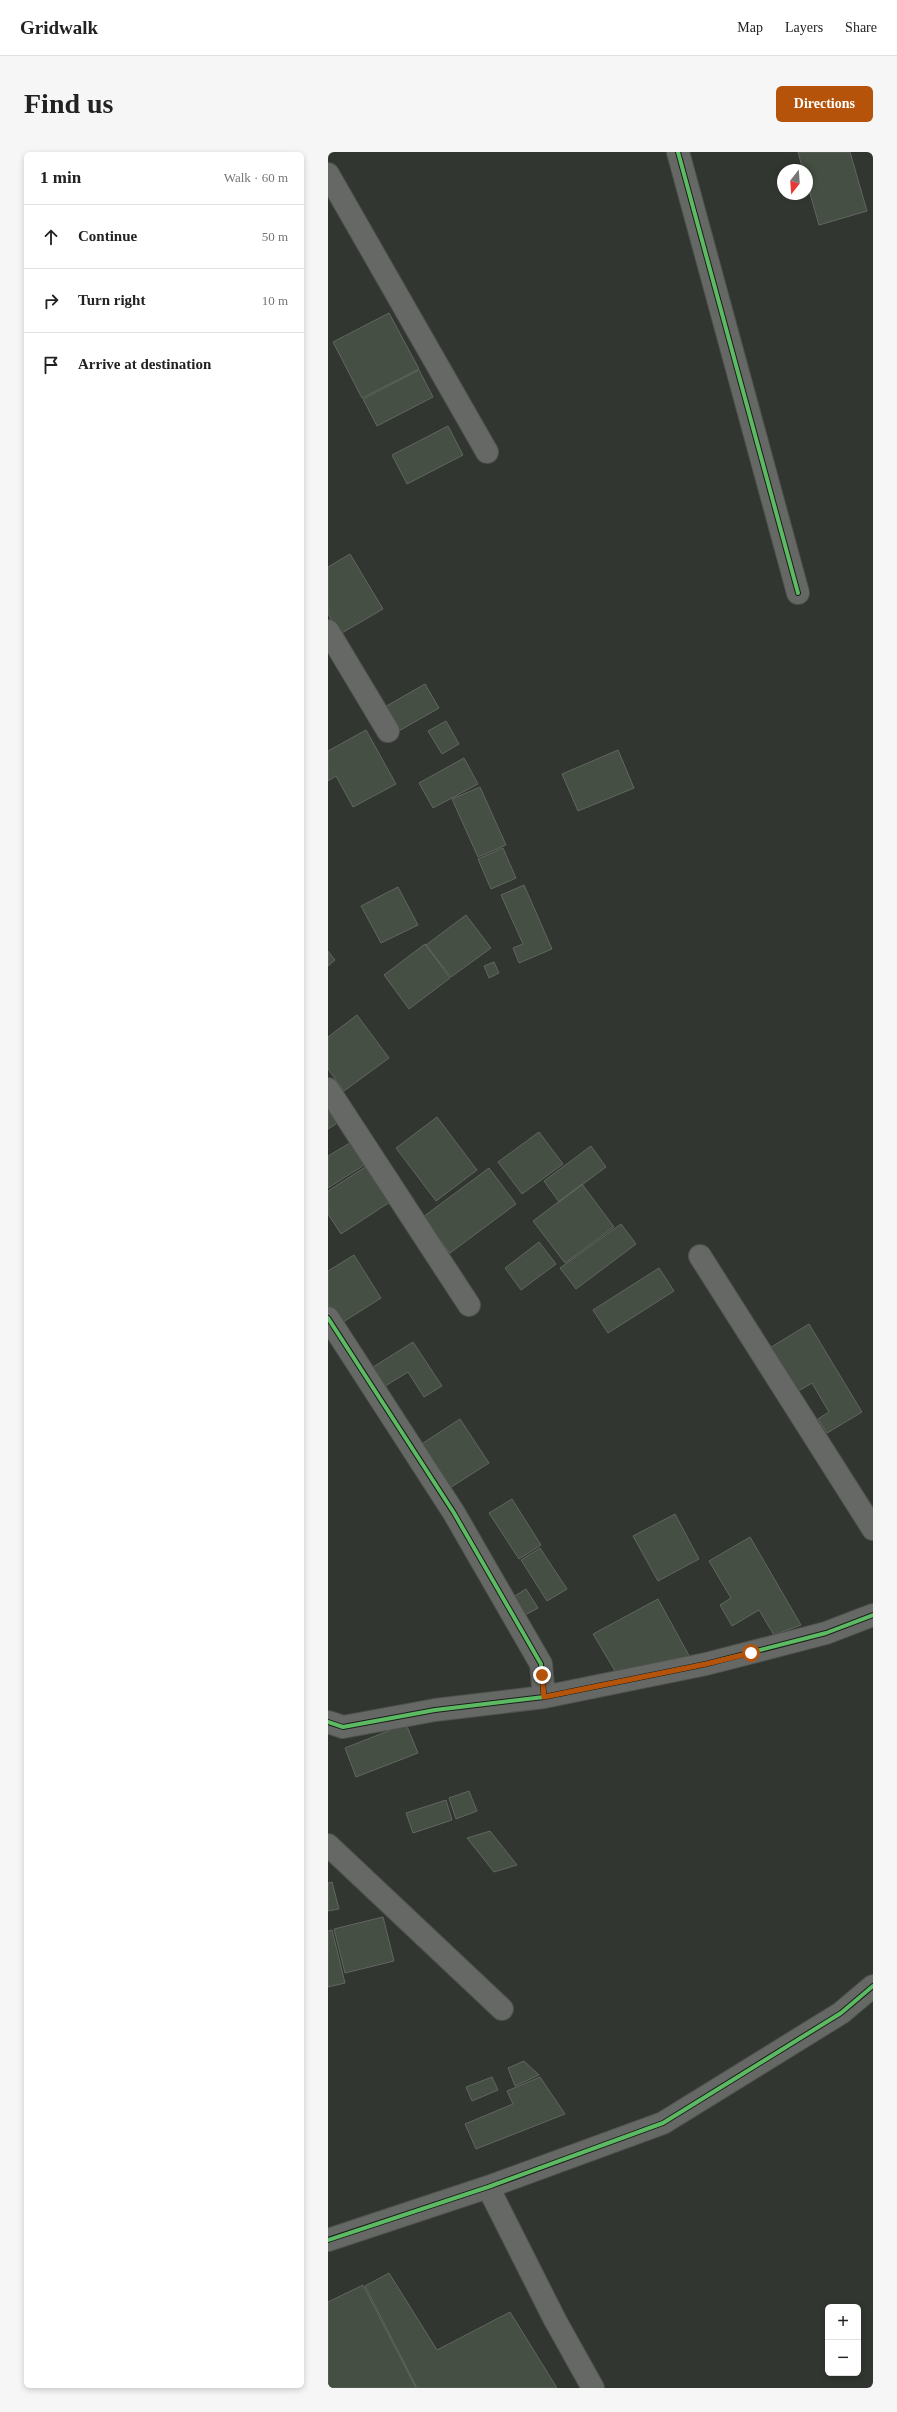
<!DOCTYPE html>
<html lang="en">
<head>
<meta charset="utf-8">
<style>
	body { margin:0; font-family:"Times New Roman",serif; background:#f6f6f6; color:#222 }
	.controls { position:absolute; right:12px; bottom:12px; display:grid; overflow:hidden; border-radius:6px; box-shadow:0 2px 6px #0003 }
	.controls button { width:36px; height:36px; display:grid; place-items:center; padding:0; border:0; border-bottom:1px solid #e0e0e0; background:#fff; color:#222; font:20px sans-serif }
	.compass { position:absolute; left:449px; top:12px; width:36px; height:36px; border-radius:50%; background:#fff; box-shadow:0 2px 6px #0003; rotate:197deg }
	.stop { position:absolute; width:12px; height:12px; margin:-9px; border:3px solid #b45309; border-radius:50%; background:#fff }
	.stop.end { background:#b45309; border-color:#fff; box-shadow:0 1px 4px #0008 }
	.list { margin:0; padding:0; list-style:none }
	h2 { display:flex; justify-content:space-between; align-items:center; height:52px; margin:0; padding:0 16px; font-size:17px }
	h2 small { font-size:13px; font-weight:400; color:#767676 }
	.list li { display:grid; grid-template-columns:26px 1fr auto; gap:12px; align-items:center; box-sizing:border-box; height:64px; padding:0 16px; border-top:1px solid #e0e0e0 }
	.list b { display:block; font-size:15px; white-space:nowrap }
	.list em { font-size:13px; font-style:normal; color:#767676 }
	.icon { flex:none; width:22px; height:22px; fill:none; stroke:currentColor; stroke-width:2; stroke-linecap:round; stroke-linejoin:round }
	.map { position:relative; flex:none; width:545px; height:2236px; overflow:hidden; border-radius:6px }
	header { display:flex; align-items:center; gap:24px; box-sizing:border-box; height:56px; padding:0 20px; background:#fff; border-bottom:1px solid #e0e0e0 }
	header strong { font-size:19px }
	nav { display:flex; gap:22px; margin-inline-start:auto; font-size:14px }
	.intro { display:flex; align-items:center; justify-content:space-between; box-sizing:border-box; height:96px; padding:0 24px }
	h1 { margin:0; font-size:28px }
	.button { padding:10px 18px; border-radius:6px; background:#b45309; color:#fff; font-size:14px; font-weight:700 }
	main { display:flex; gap:24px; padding:0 24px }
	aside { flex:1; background:#fff; border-radius:6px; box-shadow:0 2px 6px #0003 }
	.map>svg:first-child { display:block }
</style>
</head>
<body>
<header>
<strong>Gridwalk</strong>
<nav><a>Map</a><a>Layers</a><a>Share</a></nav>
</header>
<div class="intro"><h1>Find us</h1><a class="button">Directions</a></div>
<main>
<aside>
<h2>1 min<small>Walk · 60 m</small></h2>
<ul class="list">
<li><svg class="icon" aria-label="ahead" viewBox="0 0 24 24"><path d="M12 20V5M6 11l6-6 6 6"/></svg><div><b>Continue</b></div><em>50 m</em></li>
<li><svg class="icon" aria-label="right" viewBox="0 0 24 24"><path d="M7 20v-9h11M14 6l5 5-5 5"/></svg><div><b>Turn right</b></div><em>10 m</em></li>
<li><svg class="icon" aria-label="arrive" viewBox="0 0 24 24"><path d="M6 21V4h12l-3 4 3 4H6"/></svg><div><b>Arrive at destination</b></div></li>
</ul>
</aside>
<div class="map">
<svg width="545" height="2236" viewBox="0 0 545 2236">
	<rect width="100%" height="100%" fill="#313630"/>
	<path fill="#454f43" stroke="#626661" d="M470 0H522L539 59 491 73 479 31V18H475Z
		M61 161 91 217 34 246 5 190Z
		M91 218 105 245 49 274 35 247Z
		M120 274 135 303 79 332 64 303Z
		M22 402 55 457 12 482 0 462V415Z
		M97 532 111 556 69 580 55 556Z
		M118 569 131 592 114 602 100 579Z
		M38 578 68 632 25 655 8 624 0 629V599Z
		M290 598 306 636 250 659 234 622Z
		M136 606 150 632 105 656 91 631Z
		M152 635 178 693 150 705 124 647Z
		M175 696 188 726 163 737 150 707Z
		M196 733 224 797 191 811 185 796 195 792 173 743Z
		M70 735 90 773 53 791 33 754Z
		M138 763 163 796 123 825 98 793Z
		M97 792 122 826 81 857 56 823Z
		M0 799 7 808 0 814Z
		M166 810 171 821 161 826 156 814Z
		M29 863 61 906 16 939 0 917V885Z
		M0 946 14 968 0 977Z
		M109 965 149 1018 108 1049 68 996Z
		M211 980 235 1012 194 1042 170 1010Z
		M27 988 41 1010 0 1036V1004Z
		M263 994 278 1015 231 1050 216 1029Z
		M42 1012 65 1048 13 1082 0 1062V1039Z
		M161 1016 188 1052 122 1101 95 1065Z
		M254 1032 286 1075 237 1111 205 1069Z
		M293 1072 308 1092 248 1137 232 1116Z
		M211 1090 228 1112 193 1138 177 1116Z
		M26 1103 53 1146 12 1172 0 1153V1119Z
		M331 1116 346 1139 280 1181 265 1158Z
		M481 1172 534 1260 499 1281 490 1267 501 1260 484 1231 467 1241 440 1197Z
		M85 1190 114 1234 96 1245 80 1220 54 1236 42 1217Z
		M132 1267 161 1311 117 1339 89 1295Z
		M184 1347 213 1393 191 1407 161 1361Z
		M347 1362 371 1407 330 1429 305 1384Z
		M422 1385 473 1473 446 1483 431 1458 404 1474 392 1453 403 1446 381 1409Z
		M212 1396 239 1437 219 1449 193 1408Z
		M198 1437 210 1456 197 1463 185 1445Z
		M330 1447 364 1509 290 1524 265 1482Z
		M78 1572 90 1601 28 1625 17 1596Z
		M141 1639 149 1659 128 1667 121 1646Z
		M118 1648 124 1668 85 1681 78 1661Z
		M162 1679 189 1713 166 1720 139 1686Z
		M4 1730 11 1757 0 1759V1731Z
		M55 1765 66 1809 17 1821 6 1777Z
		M4 1778 17 1831 0 1835V1779Z
		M196 1909 211 1923 187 1934 180 1916Z
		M164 1925 170 1938 144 1949 138 1935Z
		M212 1925 237 1962 148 1997 137 1972 185 1952 179 1939Z
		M61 2121 109 2198 182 2160 229 2236H89L37 2134Z
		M35 2133 88 2236H0V2150Z"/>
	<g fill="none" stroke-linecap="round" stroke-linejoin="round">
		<defs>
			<path id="street" d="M350 0 470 441
				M0 22 159 300
				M0 479 60 579
				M0 937 141 1153
				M372 1104 545 1377
				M0 1166 126 1361 213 1512 216 1545
				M0 1570 15 1575 107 1558 216 1545 378 1512 498 1481 545 1463
				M0 1693 174 1857
				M160 2035 227 2168 265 2236
				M0 2088 160 2035 335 1971 513 1861 545 1834"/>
		</defs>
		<use href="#street" stroke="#4e524d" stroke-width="24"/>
		<use href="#street" stroke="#666865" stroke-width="22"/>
		<defs>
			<path id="cycleway" d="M350 0 470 441
				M0 1166 126 1361 213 1512 216 1545
				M0 1570 15 1575 107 1558 216 1545 378 1512 498 1481 545 1463
				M0 2088 160 2035 335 1971 513 1861 545 1834"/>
		</defs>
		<use href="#cycleway" stroke="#1a1f19" stroke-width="6"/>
		<use href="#cycleway" stroke="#5cba63" stroke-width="4"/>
	</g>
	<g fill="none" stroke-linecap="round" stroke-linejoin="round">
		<path stroke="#b45309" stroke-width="5" d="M214 1523 216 1545 378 1512 423 1501"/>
	</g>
</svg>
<div class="controls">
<button>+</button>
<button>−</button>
</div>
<svg class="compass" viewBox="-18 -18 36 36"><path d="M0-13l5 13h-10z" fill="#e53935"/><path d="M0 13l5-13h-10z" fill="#767676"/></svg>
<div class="stop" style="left:423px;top:1501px"></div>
<div class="stop end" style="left:214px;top:1523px"></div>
</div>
</main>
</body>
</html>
